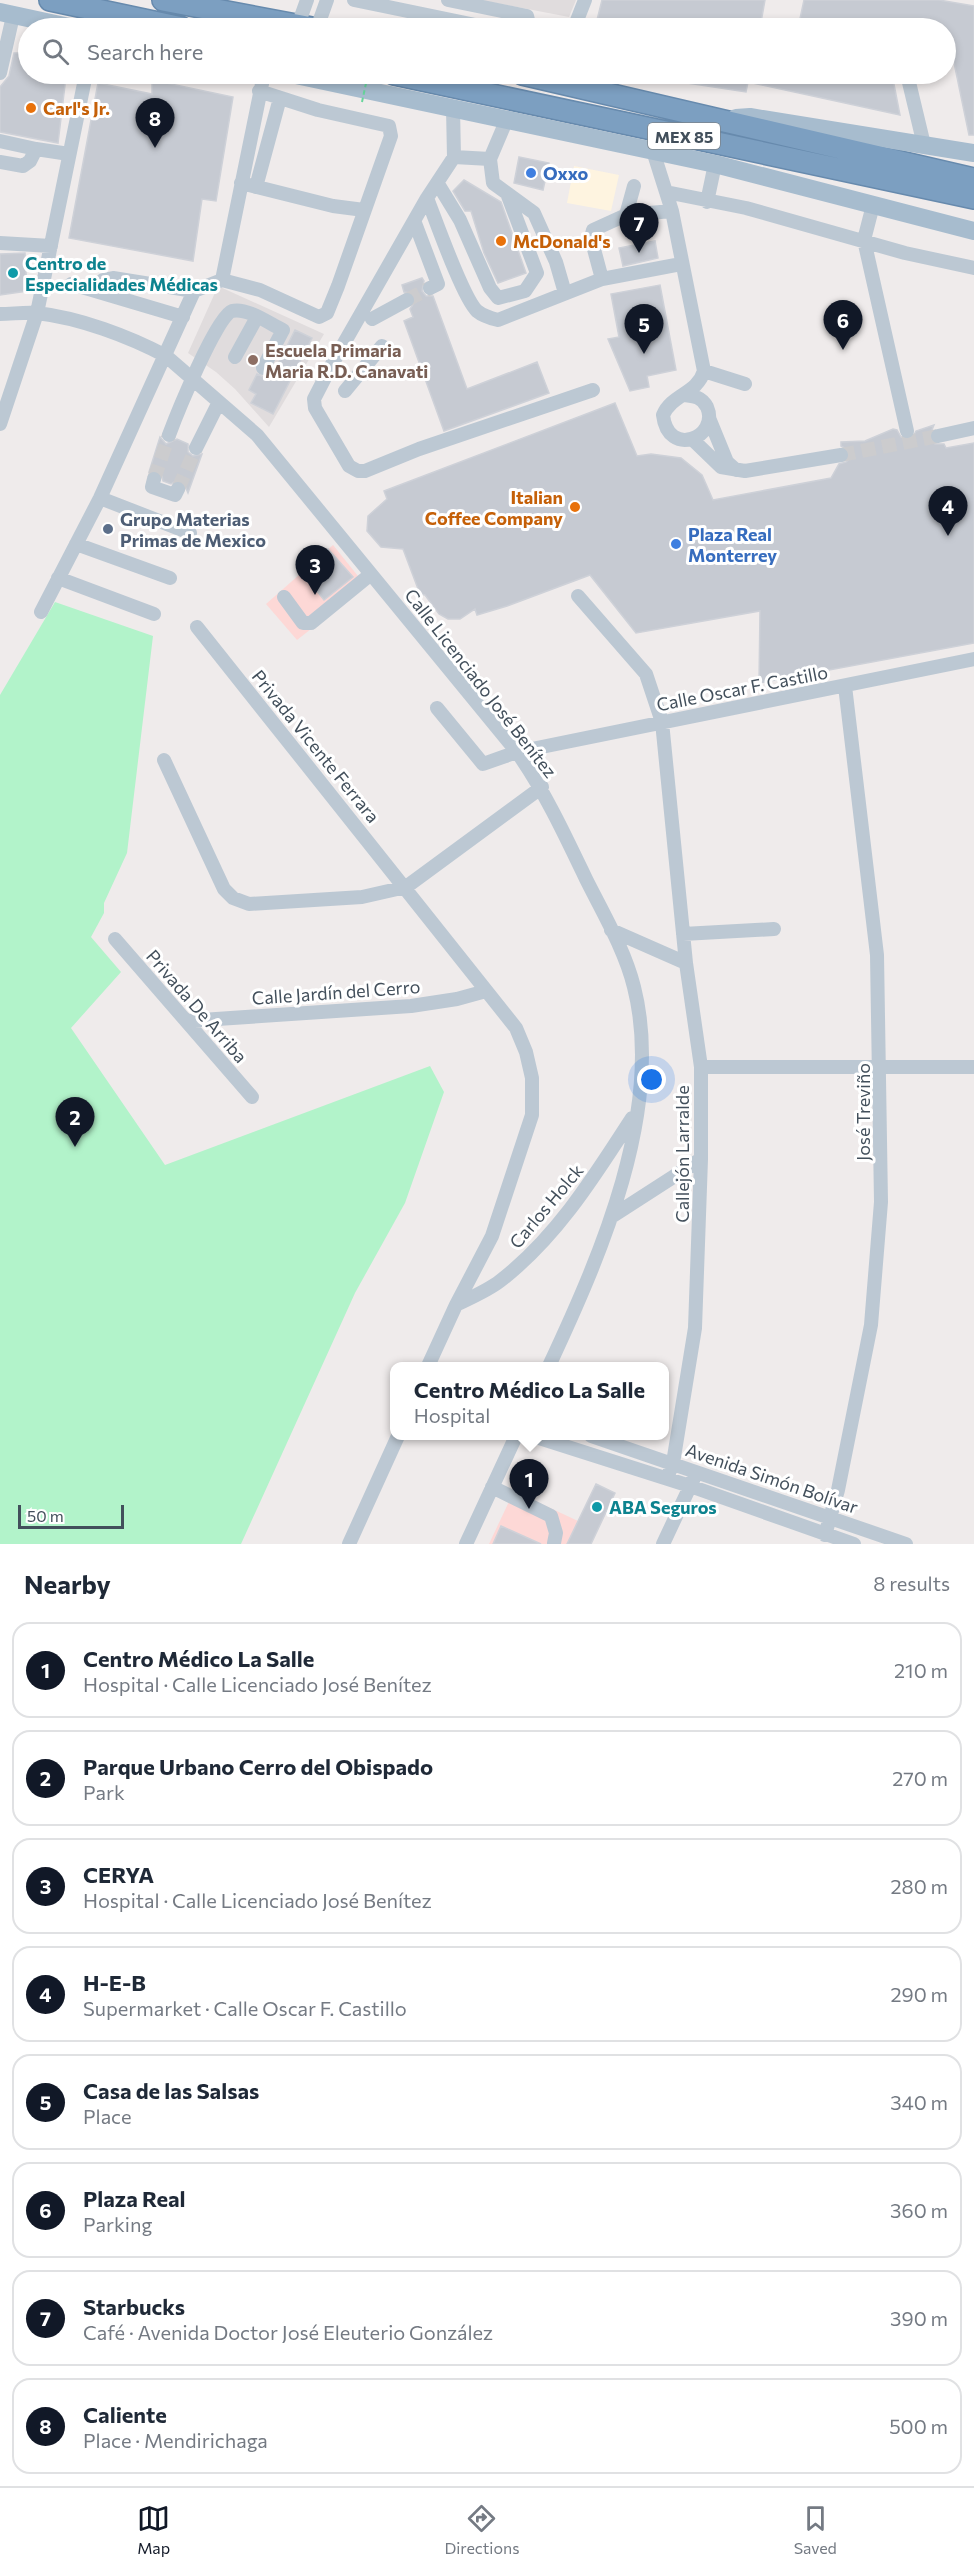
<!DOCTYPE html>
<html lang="en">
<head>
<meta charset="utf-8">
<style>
	body { margin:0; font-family:Commissioner,sans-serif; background:#f2f2f3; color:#1f2937 }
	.scale { position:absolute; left:18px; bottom:15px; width:106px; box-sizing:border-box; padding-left:6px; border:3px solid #424f5b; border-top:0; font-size:16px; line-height:21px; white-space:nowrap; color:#424f5b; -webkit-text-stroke:4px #fff; paint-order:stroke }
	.you { position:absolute; left:652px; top:1080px; width:21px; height:21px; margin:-15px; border:4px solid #fff; border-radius:50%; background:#1a73e8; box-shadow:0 0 0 9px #1a73e833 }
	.badge { display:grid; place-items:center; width:39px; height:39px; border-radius:50%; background:#111827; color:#fff; font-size:20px; font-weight:700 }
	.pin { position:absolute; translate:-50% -50px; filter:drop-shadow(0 2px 3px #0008) }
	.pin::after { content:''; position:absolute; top:32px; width:21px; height:18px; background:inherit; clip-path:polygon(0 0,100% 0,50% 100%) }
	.popup { position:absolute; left:390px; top:1362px; width:279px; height:78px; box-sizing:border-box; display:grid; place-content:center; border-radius:12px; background:#fff; filter:drop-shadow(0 2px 4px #0005); font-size:20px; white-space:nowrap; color:#747a83 }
	.popup b { font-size:22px; color:#1f2937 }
	.popup::after { content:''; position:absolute; left:50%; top:100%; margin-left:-12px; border:12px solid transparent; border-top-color:#fff }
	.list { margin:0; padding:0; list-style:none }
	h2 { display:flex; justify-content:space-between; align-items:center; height:78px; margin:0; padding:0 24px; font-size:26px }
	h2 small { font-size:20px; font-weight:400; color:#747a83 }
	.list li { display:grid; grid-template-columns:39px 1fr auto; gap:18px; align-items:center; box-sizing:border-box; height:96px; margin:0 12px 12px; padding:0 12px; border:2px solid #e0e1e3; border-radius:18px }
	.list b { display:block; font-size:22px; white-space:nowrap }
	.list p { margin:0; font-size:20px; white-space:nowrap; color:#747a83 }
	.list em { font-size:20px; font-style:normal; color:#747a83 }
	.icon { flex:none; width:33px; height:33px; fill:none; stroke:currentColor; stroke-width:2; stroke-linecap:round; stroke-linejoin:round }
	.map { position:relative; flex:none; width:974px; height:1544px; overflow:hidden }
	.search { position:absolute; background:#fff; box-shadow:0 3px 9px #0003; left:18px; right:18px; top:18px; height:66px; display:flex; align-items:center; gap:15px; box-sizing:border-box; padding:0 21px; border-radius:33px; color:#747a83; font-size:22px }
	.sheet { height:942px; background:#fff }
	nav { display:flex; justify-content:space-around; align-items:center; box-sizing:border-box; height:84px; border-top:2px solid #e0e1e3; background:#fff; font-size:16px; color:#747a83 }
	nav a { display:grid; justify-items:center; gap:3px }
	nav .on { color:#111827 }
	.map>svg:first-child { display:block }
</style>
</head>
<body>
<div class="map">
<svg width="974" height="1544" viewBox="0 0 974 1544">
	<rect width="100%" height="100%" fill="#efebeb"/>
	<path fill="#fef4e0" d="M574 166 619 175 611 211 567 203Z"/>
	<path fill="#e0dcdd" d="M480 0H576L569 17Z
		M218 286 324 334 269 427 235 389 216 372 188 353Z"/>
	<path fill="#fdd8d6" d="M333 545 366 586 297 640 266 604Z
		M514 1491 578 1521 567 1544H489Z"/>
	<path fill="#b2f3ca" d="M55 602 153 636 127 853 104 903V913L91 937 121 972 71 1028 165 1165 430 1066 444 1092 405 1203 355 1293 241 1544H0V695Z"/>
	<path fill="#c6cad2" stroke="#ced1d8" stroke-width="1.5" d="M602 0H765L760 28H595Z
		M804 0H939L974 6V135H969L952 53 945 52V28H798Z
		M14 53H28V74H63L65 85 58 143 0 132V87L9 76Z
		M668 74H892L900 115 748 82 746 92 668 80Z
		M152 80 233 97 216 201 202 199 193 261 69 238 98 83 152 94Z
		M519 157 549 163 543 190 514 183Z
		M464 180 501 202 526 273 498 283 484 253 471 211H465L453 191Z
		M655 241 658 258 623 266 619 248Z
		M25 253 27 291 0 295V254Z
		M422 278 424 281 422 291 426 296H433L467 389 537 362 549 393 444 431 404 321 413 317 410 309 416 300 412 293 404 292 402 285Z
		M660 285 676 370 647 376 649 387 630 391 608 339 619 337 611 294Z
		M295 330 312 338 273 414 251 403 256 394 249 390 257 374 270 380Z
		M615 403 637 456 651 454 681 458 702 475 713 500 831 478 839 464 846 462 850 458 848 450 841 446V442L865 441 893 429 897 430 901 437 908 440 913 437 916 431 934 425 929 437 935 444H944L946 448 974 443V643L759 683 760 611 636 633 590 575 507 606 477 615 475 609 460 619H448L439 614 425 595 420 594 403 549 381 547 367 531 368 516 387 499 384 491Z
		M160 437 166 444 177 439 188 444V452L193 456 202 454 188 493 183 481 177 480 171 484 163 481 162 476 157 470 149 472Z
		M328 549 353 577 324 600 302 572Z
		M596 1484 615 1493 591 1544H567Z
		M501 1526 541 1544H493Z"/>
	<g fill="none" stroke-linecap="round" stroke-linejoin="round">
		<path stroke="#ccccce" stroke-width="14" stroke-dasharray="14 7" stroke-linecap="butt" d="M407 300 430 288
			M841 455 938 436
			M154 479 169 435
			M178 489 196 448"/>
		<defs>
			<path id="highway" d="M50 0 182 28
				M163 0 312 28
				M394 74 974 198
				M522 74 974 179"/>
		</defs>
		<use href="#highway" stroke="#678aad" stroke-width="24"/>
		<path stroke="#bcc8d3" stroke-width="14" d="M354 0 490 28
			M448 0 527 16 530 28
			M298 25 307 0
			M317 28 327 0
			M574 28 585 0
			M0 73 13 16
			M907 74 924 145
			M453 108 454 157 427 198 331 366 314 399 315 408 349 466 358 471H365L419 449 593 390
			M0 141 36 149
			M653 151 672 211 704 371C697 394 672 394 663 415 668 459 720 437 707 407 702 397 694 396 684 395
			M454 157 490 159 507 119
			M490 159 493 183 534 213 556 262 565 293
			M0 162 23 166 30 161 36 149 69 154
			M241 183 333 206 364 210
			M438 184 460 220 490 288 498 298 525 291 537 273 508 196
			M256 187 280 98
			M666 192 746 208 905 253 974 268
			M427 198C436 221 463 298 477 311 483 316 490 318 498 320L602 279 681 264
			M707 202 715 164
			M873 205 864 240 907 431
			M626 215 634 186
			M415 223 438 284 430 288
			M0 243 51 246
			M602 279 591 238 593 230 626 215 672 211
			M222 280 264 74
			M71 284 92 290
			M0 314C12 314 25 312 37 313 80 318 128 336 166 356L257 435 517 752C545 792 565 835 586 879 603 913 625 950 634 987 665 1109 600 1257 549 1366
			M183 317 92 290 103 280 113 278 194 291 222 280 260 290 319 317 327 313 338 286 391 136 389 126 318 110 259 91
			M372 319 407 300
			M235 357 257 317
			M704 371 745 384
			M345 391 382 346
			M709 418 727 462 736 470
			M0 424 37 313 86 74
			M169 435C176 416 217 315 232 311 247 307 270 324 283 330L263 368
			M938 436 974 428
			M692 439 721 467 745 471 841 455
			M196 448 219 402
			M154 479 152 487 175 495 178 489
			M100 498 190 533
			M76 544 170 578
			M58 578 154 614
			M578 596 646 674 662 722 686 963 701 1067V1159L695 1328 673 1463 667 1478
			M284 597 303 623H311L371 574
			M41 612 100 498 194 291
			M197 627 516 1028 526 1052 532 1078V1115L492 1236 456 1305 428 1366
			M437 708 483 764 517 752 974 659
			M164 760 224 889 233 898 249 904 362 897 406 887 542 787
			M611 930 686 963
			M683 934 774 929
			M115 939 252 1097
			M187 1021 411 1006 457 999 486 991
			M701 1067H974
			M611 1217 701 1159
			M456 1305C470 1298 487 1291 500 1281 556 1238 594 1177 632 1118
			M533 1436 690 1486 854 1544
			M591 1436 906 1544
			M492 1487 551 1516 556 1533 554 1543
			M825 1535 838 1490 871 1325 881 1202 877 955 845 686
			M349 1544 398 1436
			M466 1544 516 1436
			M663 1544 694 1478"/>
		<path stroke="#a7bcce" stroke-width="18" d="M0 12 74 28
			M291 74 715 164 974 231
			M736 118 750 117 974 153"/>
		<use href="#highway" stroke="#7c9fc1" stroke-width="21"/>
		<path stroke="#67d59c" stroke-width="2" stroke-dasharray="4.5 3" stroke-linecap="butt" d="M362 102 368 74"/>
	</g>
	<g fill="#e8710a" stroke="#fff" stroke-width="2">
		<circle cx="31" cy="108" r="6"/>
		<circle cx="501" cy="241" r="6"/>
		<circle cx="575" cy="507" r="6"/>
	</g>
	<g fill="#3f7fe0" stroke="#fff" stroke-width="2">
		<circle cx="531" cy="173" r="6"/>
		<circle cx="676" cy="544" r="6"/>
	</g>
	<g fill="#0f9aa8" stroke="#fff" stroke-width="2">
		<circle cx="13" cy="273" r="6"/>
		<circle cx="597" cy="1507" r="6"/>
	</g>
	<circle fill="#8d6e63" stroke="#fff" stroke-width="2" cx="253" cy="360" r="6"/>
	<circle fill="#5c6f8a" stroke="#fff" stroke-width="2" cx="108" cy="529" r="6"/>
	<g text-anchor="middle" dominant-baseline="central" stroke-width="6" stroke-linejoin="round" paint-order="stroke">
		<rect fill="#fff" stroke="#7b848c" stroke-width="1.5" x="648" y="123" width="72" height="26" rx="4.5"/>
		<g font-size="16" font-weight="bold" fill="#424f5b">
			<text x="684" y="136">MEX 85</text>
		</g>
		<g font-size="18" font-weight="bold" fill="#c56008" stroke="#fff" text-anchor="start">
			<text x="43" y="108">Carl's Jr.</text>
			<text x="513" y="241">McDonald's</text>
			<text x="563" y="497" text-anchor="end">Italian<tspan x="563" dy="21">Coffee Company</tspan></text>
		</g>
		<g font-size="18" font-weight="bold" fill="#366cbe" stroke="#fff" text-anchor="start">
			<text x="543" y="173">Oxxo</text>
			<text x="688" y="534">Plaza Real<tspan x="688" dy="21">Monterrey</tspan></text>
		</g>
		<g font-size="18" font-weight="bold" fill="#0d838f" stroke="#fff" text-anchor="start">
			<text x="25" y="263">Centro de<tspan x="25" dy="21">Especialidades Médicas</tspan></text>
			<text x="609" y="1507">ABA Seguros</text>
		</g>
		<g font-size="18" font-weight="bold" fill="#785e54" stroke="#fff" text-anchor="start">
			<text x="265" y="350">Escuela Primaria<tspan x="265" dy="21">Maria R.D. Canavati</tspan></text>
		</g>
		<g font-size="18" font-weight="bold" fill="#4e5e75" stroke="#fff" text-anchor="start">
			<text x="120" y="519">Grupo Materias<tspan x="120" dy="21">Primas de Mexico</tspan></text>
		</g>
		<g font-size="18" fill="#424f5b" stroke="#fff">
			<text transform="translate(481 683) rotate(52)">Calle Licenciado José Benítez</text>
			<text transform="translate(742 688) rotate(-11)">Calle Oscar F. Castillo</text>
			<text transform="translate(316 746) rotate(51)">Privada Vicente Ferrara</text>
			<text transform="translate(336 992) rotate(-4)">Calle Jardín del Cerro</text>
			<text transform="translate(197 1006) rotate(49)">Privada De Arriba</text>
			<text transform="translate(863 1112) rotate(-90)">José Treviño</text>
			<text transform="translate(682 1154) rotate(-90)">Callejón Larralde</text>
			<text transform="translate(546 1206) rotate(-50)">Carlos Holck</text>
			<text transform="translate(772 1478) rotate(19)">Avenida Simón Bolívar</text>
		</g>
	</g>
</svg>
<div class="scale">50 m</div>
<div class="you"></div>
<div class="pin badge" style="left:529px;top:1509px">1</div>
<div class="popup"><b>Centro Médico La Salle</b>Hospital</div>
<div class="pin badge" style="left:75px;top:1147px">2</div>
<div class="pin badge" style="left:315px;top:595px">3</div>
<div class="pin badge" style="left:948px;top:536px">4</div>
<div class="pin badge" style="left:644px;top:354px">5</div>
<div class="pin badge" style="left:843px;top:350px">6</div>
<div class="pin badge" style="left:639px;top:253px">7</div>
<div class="pin badge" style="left:155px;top:148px">8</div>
<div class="search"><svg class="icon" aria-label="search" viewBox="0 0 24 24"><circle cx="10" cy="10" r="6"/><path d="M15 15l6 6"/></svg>Search here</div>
</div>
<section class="sheet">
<h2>Nearby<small>8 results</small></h2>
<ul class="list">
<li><span class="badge">1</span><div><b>Centro Médico La Salle</b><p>Hospital · Calle Licenciado José Benítez</p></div><em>210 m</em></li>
<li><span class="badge">2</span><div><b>Parque Urbano Cerro del Obispado</b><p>Park</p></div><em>270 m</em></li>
<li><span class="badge">3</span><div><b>CERYA</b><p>Hospital · Calle Licenciado José Benítez</p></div><em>280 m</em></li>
<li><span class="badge">4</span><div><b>H-E-B</b><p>Supermarket · Calle Oscar F. Castillo</p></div><em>290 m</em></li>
<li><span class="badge">5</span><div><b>Casa de las Salsas</b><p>Place</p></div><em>340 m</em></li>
<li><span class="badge">6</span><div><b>Plaza Real</b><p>Parking</p></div><em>360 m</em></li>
<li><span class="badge">7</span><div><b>Starbucks</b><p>Café · Avenida Doctor José Eleuterio González</p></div><em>390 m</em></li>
<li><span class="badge">8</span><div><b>Caliente</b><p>Place · Mendirichaga</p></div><em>500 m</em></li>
</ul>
</section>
<nav>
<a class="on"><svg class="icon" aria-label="map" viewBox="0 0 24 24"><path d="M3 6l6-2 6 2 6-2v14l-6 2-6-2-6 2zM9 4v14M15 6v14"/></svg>Map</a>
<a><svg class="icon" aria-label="directions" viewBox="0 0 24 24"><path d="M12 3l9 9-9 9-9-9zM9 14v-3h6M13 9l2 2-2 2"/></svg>Directions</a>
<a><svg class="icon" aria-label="saved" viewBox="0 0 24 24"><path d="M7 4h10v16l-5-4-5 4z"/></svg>Saved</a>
</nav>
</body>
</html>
